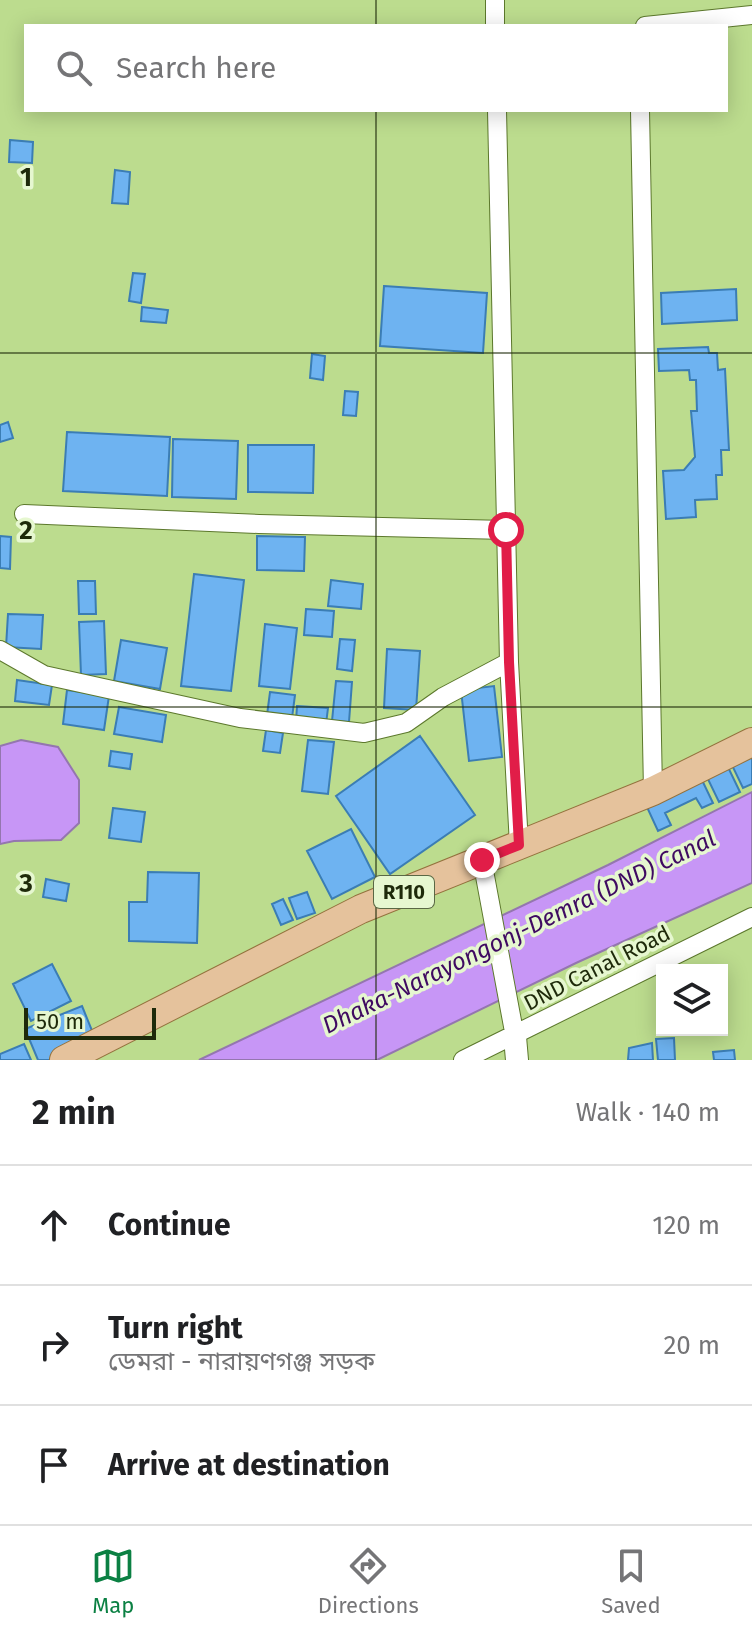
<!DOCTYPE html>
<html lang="en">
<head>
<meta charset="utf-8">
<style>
	body { margin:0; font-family:"Fira Sans","Noto Sans Bengali",sans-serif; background:#f2f2f2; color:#202124 }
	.controls { position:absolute; right:24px; bottom:24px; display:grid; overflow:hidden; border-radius:0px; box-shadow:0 4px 20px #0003 }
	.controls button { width:72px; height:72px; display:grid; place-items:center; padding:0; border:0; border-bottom:2px solid #e0e0e0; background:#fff; color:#202124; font:40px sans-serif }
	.scale { position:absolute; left:24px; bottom:20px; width:132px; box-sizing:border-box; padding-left:8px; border:4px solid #1e2a0a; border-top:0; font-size:22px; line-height:28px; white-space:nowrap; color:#1e2a0a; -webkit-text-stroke:6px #e6f7d0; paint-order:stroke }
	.stop { position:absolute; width:24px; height:24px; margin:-18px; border:6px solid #e11d48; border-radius:50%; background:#fff }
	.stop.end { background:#e11d48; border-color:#fff; box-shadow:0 2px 8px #0008 }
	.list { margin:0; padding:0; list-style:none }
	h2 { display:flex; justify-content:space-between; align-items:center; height:104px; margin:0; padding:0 32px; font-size:34px }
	h2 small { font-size:26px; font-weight:400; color:#757577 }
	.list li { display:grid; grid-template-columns:52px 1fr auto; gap:24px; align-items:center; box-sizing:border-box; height:120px; padding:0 32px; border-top:2px solid #e0e0e0 }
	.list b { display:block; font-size:30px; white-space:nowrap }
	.list p { margin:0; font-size:26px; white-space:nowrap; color:#757577 }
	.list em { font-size:26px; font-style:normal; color:#757577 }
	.icon { flex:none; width:44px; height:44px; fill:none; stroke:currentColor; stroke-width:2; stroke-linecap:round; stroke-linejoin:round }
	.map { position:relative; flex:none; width:752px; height:1060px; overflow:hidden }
	.search { position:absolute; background:#fff; box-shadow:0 4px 20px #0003; left:24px; right:24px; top:24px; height:88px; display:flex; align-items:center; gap:20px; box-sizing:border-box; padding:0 28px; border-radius:0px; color:#757577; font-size:30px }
	.sheet { height:464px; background:#fff }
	nav { display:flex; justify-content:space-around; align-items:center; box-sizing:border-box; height:112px; border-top:2px solid #e0e0e0; background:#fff; font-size:22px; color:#757577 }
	nav a { display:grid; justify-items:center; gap:4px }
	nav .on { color:#0b8043 }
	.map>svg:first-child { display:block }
</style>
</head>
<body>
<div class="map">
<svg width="752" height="1060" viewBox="0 0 752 1060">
	<rect width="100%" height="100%" fill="#bcdc8e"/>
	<path fill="#c796f6" stroke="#9476af" stroke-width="2" d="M21 740 58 747 79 780V823L61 840 14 841 0 844V746Z
		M752 792V883L576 963 377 1060H199L608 865Z"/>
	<path fill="#6eb3f1" stroke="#3b7db4" stroke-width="2" d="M10 140 33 142 32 163 9 162Z
		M115 170 130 172 128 204 112 203Z
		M133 273 145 274 141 303 129 301Z
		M384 286 487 293 483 353 380 346Z
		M736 289 737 320 662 324 661 293Z
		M142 307 168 310 166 323 141 321Z
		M708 347 709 353H717L718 370 725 369 729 450H721L722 475H716L717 499 695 500 696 517 666 519 663 471 684 470 695 457 691 411H697L696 380H690L689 370 659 371 658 349Z
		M312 354 325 356 323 380 310 378Z
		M345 391 358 392 356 416 343 415Z
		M8 422 13 438 0 442V425Z
		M67 432 170 437 167 496 63 491Z
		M173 439 238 441 236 499 172 497Z
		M248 445H314L313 493 248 492Z
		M0 536 11 537 10 569 0 568Z
		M257 536 305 537 304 571 257 570Z
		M194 574 244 580 231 691 181 686Z
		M331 580 363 584 361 609 328 606Z
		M78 581H95L96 614H79Z
		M306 609 334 611 332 637 304 635Z
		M8 614 43 615 41 649 6 647Z
		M104 621 106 674 81 675 79 622Z
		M265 624 297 628 290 689 259 686Z
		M340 639 355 640 352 671 337 669Z
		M121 640 167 648 160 689 114 681Z
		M387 649 420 651 416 710 384 708Z
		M17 680 52 685 49 705 15 701Z
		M336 681 352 682 349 722 332 721Z
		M494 686 502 757 469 761 461 690Z
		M67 690 109 696 104 730 63 724Z
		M270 692 295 695 292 718 267 715Z
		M297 706 328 708 326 724 296 721Z
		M119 707 166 715 162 742 114 734Z
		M266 730 283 733 280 753 263 751Z
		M420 736 475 815 390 874 336 796Z
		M308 740 334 742 328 794 302 791Z
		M111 751 132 754 130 769 109 766Z
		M752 751V784L743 788 730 761Z
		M726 763 740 792 719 802 705 773Z
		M701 778 713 803 702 808 696 798 665 813 671 825 658 831 646 805Z
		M113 808 145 812 141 842 109 838Z
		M351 829 375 877 332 899 307 851Z
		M148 872 199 873 197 943 129 941V902H147Z
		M46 879 69 884 66 901 43 897Z
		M307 892 315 913 297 919 289 898Z
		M283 899 293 920 281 925 272 904Z
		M52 964 71 1001 31 1021 13 984Z
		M82 1006 97 1043 55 1060H38L25 1029Z
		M674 1038 675 1060H658L656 1039Z
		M652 1043 653 1060H628L629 1048Z
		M24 1044 31 1060H0V1054Z
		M734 1050 735 1060H714L713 1052Z"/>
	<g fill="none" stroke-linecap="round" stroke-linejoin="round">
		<defs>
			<path id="minor" d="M495 0V26
				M645 26 752 15
				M497 110 509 662 519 845
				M640 110 653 791
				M24 514 259 524 506 530
				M0 650 44 675 240 718 364 733 406 723 443 697 509 662
				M482 860 515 1037
				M463 1060 752 917"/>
			<path id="tertiary" d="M515 1037 517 1060"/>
			<path id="primary" d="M64 1060 361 909 653 791 752 742"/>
		</defs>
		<use href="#minor" stroke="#5c782c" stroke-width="20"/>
		<use href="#tertiary" stroke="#5c782c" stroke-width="24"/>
		<use href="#primary" stroke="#94723e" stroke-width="30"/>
		<use href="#minor" stroke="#fff" stroke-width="18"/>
		<use href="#tertiary" stroke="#fff" stroke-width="22"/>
		<use href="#primary" stroke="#e5c29c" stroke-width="28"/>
	</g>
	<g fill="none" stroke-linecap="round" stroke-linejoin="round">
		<path stroke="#e11d48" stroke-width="10" d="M482 860 519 845 509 662 506 530"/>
	</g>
	<path fill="none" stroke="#1e2a0a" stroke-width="2" stroke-opacity="0.55" d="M376 0V26M376 110V1060M0 353H752M0 707H752"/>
	<g text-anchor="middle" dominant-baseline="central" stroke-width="7" stroke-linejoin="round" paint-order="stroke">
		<rect fill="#e6f7d0" stroke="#5a6845" stroke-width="2" x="374" y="876" width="60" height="32" rx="6"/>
		<g font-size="20" font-weight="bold" fill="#1e2a0a">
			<text x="404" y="892">R110</text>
		</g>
		<g font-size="22" fill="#1e2a0a" stroke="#e6f7d0">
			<text transform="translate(597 968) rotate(-27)">DND Canal Road</text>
		</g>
		<g font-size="24" font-style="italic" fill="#3f0a61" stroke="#e6f7d0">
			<text transform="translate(519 932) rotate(-26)">Dhaka-Narayongonj-Demra (DND) Canal</text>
		</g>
	</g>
	<g font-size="26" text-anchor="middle" font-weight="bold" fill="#1e2a0a" stroke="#e6f7d0" stroke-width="7" stroke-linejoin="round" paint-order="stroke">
		<text x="26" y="186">1</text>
		<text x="26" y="539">2</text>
		<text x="26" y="892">3</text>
	</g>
</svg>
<div class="controls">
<button><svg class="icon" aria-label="layers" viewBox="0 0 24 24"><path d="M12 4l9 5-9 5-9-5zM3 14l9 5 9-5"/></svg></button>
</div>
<div class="scale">50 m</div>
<div class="stop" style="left:506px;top:530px"></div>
<div class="stop end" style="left:482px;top:860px"></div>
<div class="search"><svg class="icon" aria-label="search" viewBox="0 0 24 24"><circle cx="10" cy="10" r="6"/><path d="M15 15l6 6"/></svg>Search here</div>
</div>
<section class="sheet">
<h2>2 min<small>Walk · 140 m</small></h2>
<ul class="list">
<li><svg class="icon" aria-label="ahead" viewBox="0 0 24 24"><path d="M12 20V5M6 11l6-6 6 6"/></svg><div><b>Continue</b></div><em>120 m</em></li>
<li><svg class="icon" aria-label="right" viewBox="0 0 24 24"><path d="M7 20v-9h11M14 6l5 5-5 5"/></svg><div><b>Turn right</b><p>ডেমরা - নারায়ণগঞ্জ সড়ক</p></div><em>20 m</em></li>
<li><svg class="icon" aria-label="arrive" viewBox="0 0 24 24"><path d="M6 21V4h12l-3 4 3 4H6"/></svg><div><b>Arrive at destination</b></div></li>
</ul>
</section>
<nav>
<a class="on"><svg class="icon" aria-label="map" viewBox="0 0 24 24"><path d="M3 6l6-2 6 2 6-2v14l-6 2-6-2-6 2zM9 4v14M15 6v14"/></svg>Map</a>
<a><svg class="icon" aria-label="directions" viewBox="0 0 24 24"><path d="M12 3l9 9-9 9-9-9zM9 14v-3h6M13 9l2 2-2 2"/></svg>Directions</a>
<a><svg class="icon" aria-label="saved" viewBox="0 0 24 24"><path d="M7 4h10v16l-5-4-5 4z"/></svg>Saved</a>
</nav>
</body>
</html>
